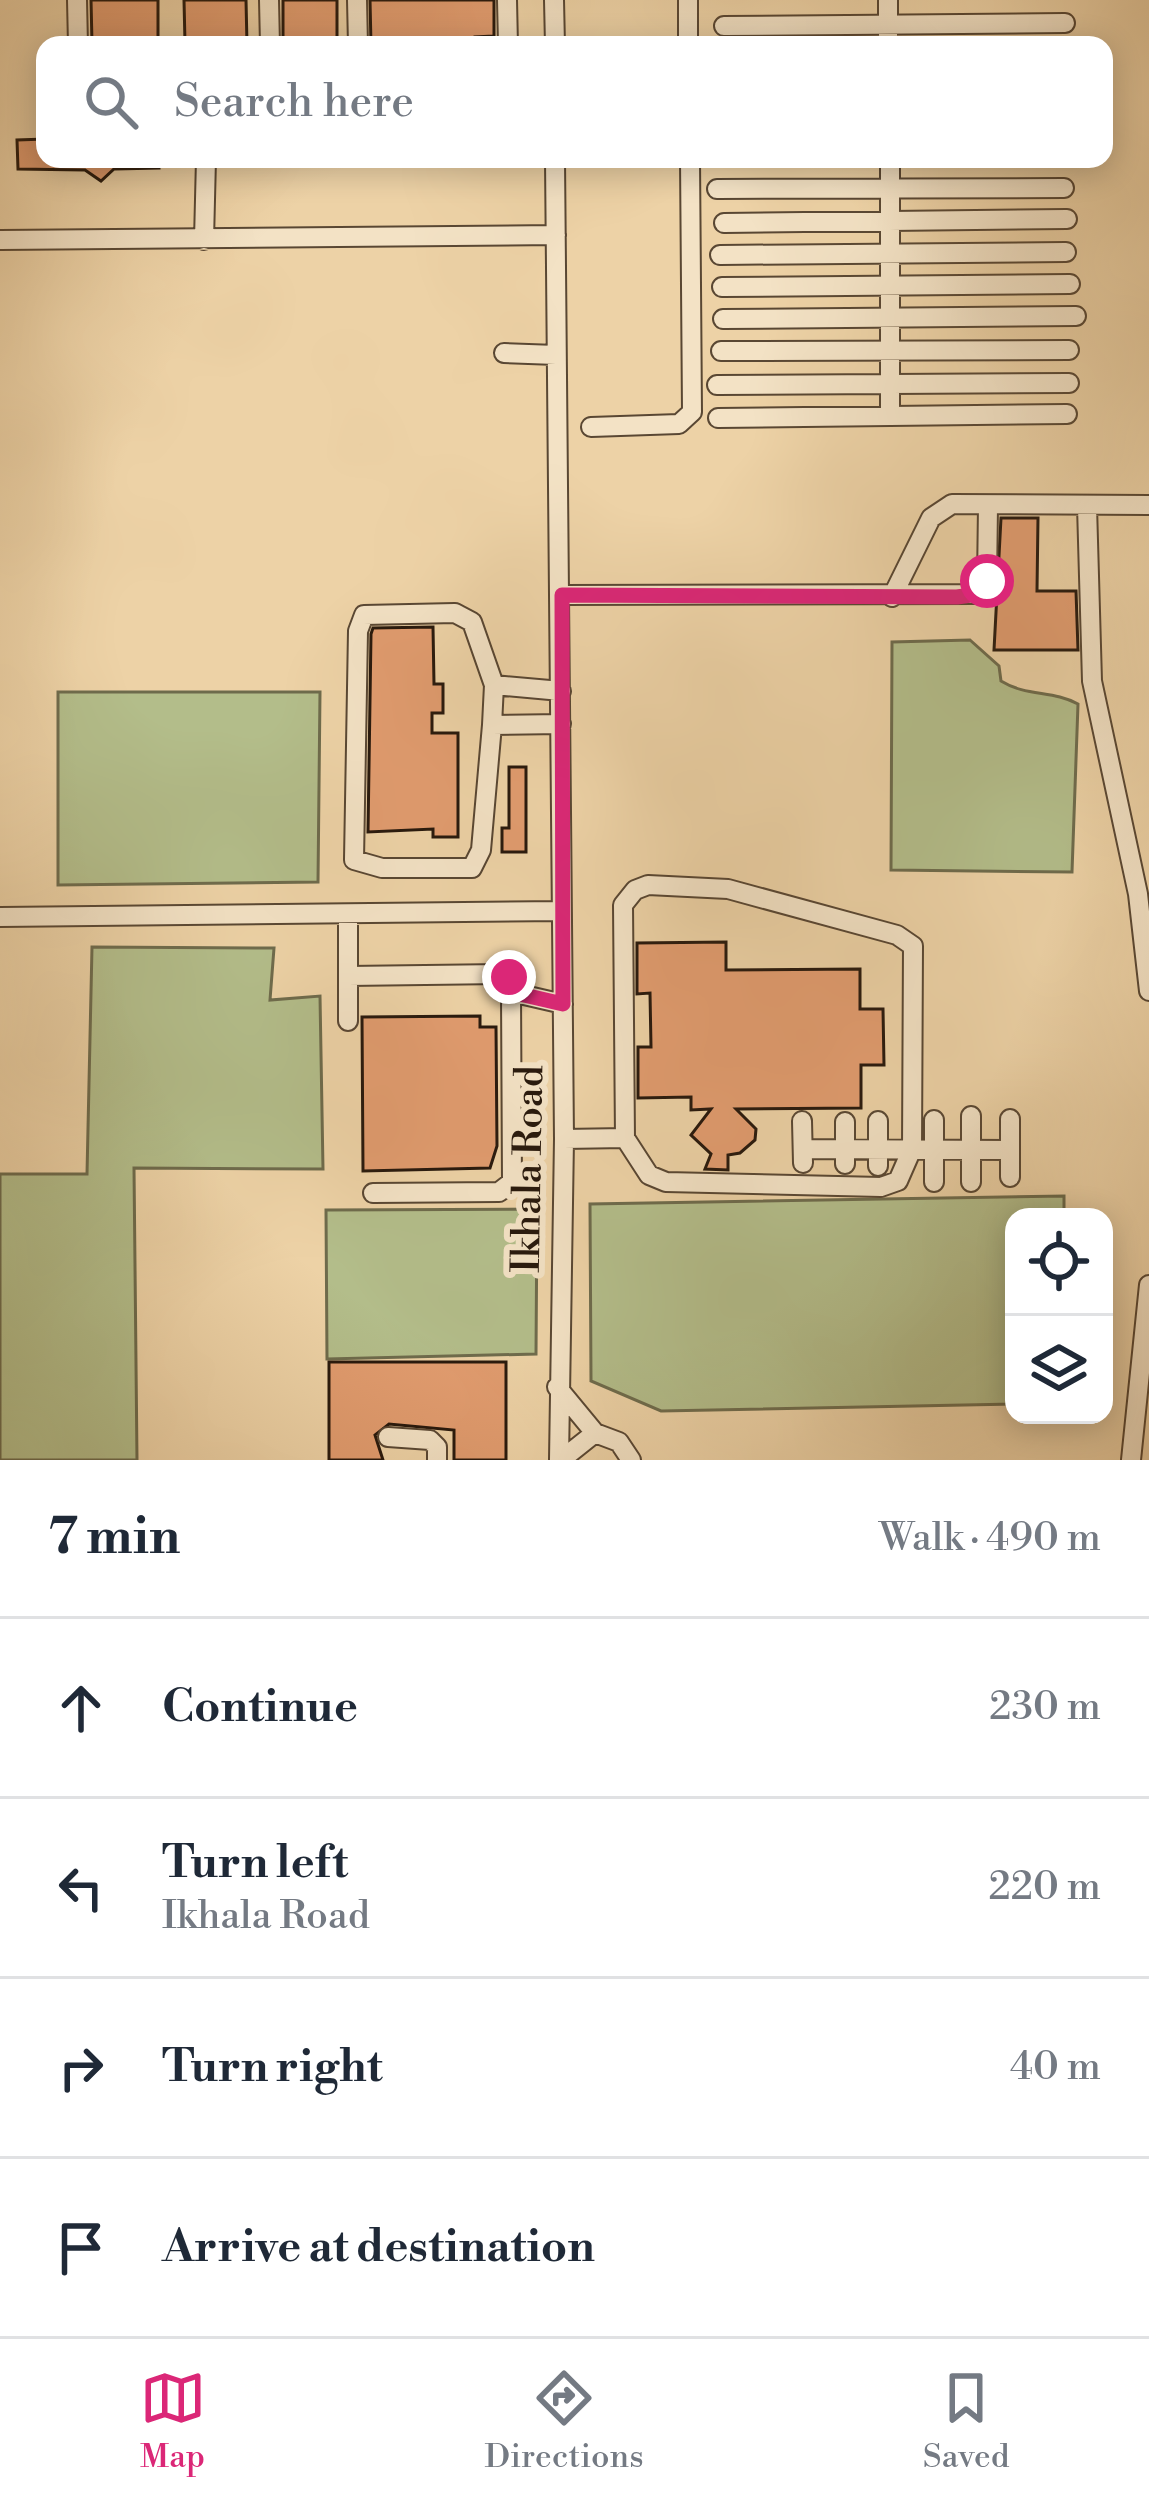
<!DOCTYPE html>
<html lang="en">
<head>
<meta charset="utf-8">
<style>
	body { margin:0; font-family:"Libre Bodoni",serif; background:#f6f6f7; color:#1f2937 }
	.controls { position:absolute; right:36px; bottom:36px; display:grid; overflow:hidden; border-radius:24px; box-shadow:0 6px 30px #0003 }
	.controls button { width:108px; height:108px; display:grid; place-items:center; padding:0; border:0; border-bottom:3px solid #e0e1e3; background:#fff; color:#1f2937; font:60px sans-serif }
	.stop { position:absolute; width:36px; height:36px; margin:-27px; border:9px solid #db2777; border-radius:50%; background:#fff }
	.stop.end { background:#db2777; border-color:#fff; box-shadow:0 3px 12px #0008 }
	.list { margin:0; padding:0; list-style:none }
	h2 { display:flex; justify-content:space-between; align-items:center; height:156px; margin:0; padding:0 48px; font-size:51px }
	h2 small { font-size:39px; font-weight:400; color:#747a83 }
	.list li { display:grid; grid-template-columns:78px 1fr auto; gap:36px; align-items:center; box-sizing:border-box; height:180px; padding:0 48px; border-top:3px solid #e0e1e3 }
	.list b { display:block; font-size:45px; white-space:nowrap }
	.list p { margin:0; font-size:39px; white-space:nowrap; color:#747a83 }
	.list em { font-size:39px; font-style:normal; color:#747a83 }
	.icon { flex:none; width:66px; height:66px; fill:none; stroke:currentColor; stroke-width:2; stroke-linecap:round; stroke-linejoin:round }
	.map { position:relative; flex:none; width:1149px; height:1460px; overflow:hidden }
	.search { position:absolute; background:#fff; box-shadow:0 6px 30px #0003; left:36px; right:36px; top:36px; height:132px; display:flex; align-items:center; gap:30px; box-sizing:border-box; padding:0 42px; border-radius:24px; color:#747a83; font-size:45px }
	.sheet { height:876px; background:#fff }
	nav { display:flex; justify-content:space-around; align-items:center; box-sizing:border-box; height:168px; border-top:3px solid #e0e1e3; background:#fff; font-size:33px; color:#747a83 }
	nav a { display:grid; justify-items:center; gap:6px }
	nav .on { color:#db2777 }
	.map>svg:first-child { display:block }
</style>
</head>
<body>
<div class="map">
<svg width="1149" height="1460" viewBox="0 0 1149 1460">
	<rect width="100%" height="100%" fill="#edd2a6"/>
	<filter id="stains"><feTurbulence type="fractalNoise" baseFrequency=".00167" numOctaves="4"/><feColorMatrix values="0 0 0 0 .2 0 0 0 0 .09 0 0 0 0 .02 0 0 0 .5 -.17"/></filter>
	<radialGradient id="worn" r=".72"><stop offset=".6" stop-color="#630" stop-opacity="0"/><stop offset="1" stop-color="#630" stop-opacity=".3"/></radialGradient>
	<path fill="#b3bd8a" stroke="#6e6b4c" stroke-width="3" d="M970 640 999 666 1001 681C1027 697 1053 690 1078 704L1072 872 891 870 892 642Z
		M58 692H320L318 882 58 885Z
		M92 947 274 948 270 1000 320 996 323 1169 134 1168 137 1460H0V1174H87Z
		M1064 1196V1217H1014V1404L661 1411 591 1381 590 1204Z
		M537 1209 536 1354 327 1359 326 1210Z"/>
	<path fill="#e19c6f" stroke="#28190d" stroke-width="3" d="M91 0H158V45L92 43Z
		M184 0H246L247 45 185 43Z
		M283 0H337V45L283 43Z
		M370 0H494V36L475 37V45H371Z
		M45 139V159H159V168L114 169 101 181 85 170 18 169 17 140Z
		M1001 518H1038L1037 591H1076L1078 650H994Z
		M433 627 434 684H443V713H432V733H458V837H433V829L368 832 371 634 373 628Z
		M509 767H526V852H502V828H509Z
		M726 942V970L860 969V1009H883L884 1065H861V1108L736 1109 756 1129 755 1140 740 1153 728 1155V1170L705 1169 711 1154 691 1135 711 1109 691 1110V1097L638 1098V1047H651L650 993 637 994V943Z
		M480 1016V1027H496L497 1146 490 1168 363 1171 362 1017Z
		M329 1362H506V1460H454V1430L389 1424 375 1435 383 1460H329Z"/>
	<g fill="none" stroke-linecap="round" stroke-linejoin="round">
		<defs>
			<path id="minor" d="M77 0 78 45
				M269 0 270 45
				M357 0 358 45
				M507 0 508 45
				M554 0 555 45
				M688 0V45
				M888 0V45
				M724 26 1065 23
				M555 159 564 1139 559 1460
				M717 189 1064 188
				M724 223 1067 219
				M0 240 556 235
				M204 240 206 159
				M720 255 1066 252
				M722 287 1070 284
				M723 319 1076 316
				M721 351 1069 350
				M504 353 556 355
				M717 385 1069 383
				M890 416V159
				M718 418 1067 414
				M591 427 679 424 692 412 690 159
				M1087 506 1092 681 1138 894 1149 991
				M562 595 978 594 987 581 988 506
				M892 597 931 518 952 504 1149 505
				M494 685 561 691
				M492 725 494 685 472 622 455 613 364 615 358 631 354 860 382 868H472L481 850 492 725 561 724
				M648 885 728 889 897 935 913 946 912 1149 898 1181 881 1187 666 1182 649 1175 625 1138 623 905 635 890Z
				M348 914V1021
				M0 917 561 911
				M348 976 502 974 509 977 511 992 512 1182 499 1192 373 1193
				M511 992 563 1004
				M1010 1119V1177
				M802 1121 803 1163
				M845 1122V1164
				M564 1139 625 1138
				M803 1149 1010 1150
				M878 1166V1121
				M934 1182V1120
				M971 1182V1116
				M557 1387 595 1433
				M388 1437 430 1440 437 1447V1460
				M561 1460 595 1433 619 1442 631 1460
				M1131 1460 1149 1285"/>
		</defs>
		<use href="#minor" stroke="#594733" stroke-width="22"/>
		<use href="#minor" stroke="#f3e2c5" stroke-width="18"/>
	</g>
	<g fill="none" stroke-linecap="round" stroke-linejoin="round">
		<path stroke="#db2777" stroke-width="15" d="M509 977 511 992 563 1004 562 595 957 597 978 594 987 581"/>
	</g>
	<g text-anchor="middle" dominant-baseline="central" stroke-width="12" stroke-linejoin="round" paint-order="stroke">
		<g font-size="39" fill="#28190d" stroke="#f3e2c5">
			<text transform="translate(529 1169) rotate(-89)">Ikhala Road</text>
		</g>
	</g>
	<rect width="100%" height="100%" filter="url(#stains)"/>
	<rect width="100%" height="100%" fill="url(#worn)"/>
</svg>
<div class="controls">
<button><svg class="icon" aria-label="locate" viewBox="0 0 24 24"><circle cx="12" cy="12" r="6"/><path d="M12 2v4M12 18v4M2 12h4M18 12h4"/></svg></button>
<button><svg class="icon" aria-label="layers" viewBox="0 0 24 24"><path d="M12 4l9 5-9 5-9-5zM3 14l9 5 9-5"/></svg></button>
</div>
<div class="stop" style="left:987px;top:581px"></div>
<div class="stop end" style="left:509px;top:977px"></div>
<div class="search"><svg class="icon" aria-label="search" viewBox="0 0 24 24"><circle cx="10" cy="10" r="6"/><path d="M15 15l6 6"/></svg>Search here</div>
</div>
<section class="sheet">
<h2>7 min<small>Walk · 490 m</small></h2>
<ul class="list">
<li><svg class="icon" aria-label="ahead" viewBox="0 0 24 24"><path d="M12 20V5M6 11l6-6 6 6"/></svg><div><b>Continue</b></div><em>230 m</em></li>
<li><svg class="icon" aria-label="left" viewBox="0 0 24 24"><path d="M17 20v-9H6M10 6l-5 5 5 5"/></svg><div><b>Turn left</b><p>Ikhala Road</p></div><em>220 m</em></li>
<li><svg class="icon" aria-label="right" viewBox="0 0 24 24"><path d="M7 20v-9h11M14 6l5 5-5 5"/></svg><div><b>Turn right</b></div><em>40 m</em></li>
<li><svg class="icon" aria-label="arrive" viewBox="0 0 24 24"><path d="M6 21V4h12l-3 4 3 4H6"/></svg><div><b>Arrive at destination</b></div></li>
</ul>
</section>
<nav>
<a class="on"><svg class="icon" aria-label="map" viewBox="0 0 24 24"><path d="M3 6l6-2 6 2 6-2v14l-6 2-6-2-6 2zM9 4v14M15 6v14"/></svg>Map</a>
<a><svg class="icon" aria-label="directions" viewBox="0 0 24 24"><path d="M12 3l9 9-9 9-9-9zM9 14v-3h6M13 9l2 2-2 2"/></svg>Directions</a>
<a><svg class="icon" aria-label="saved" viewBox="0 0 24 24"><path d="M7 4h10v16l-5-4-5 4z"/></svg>Saved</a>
</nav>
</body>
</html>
